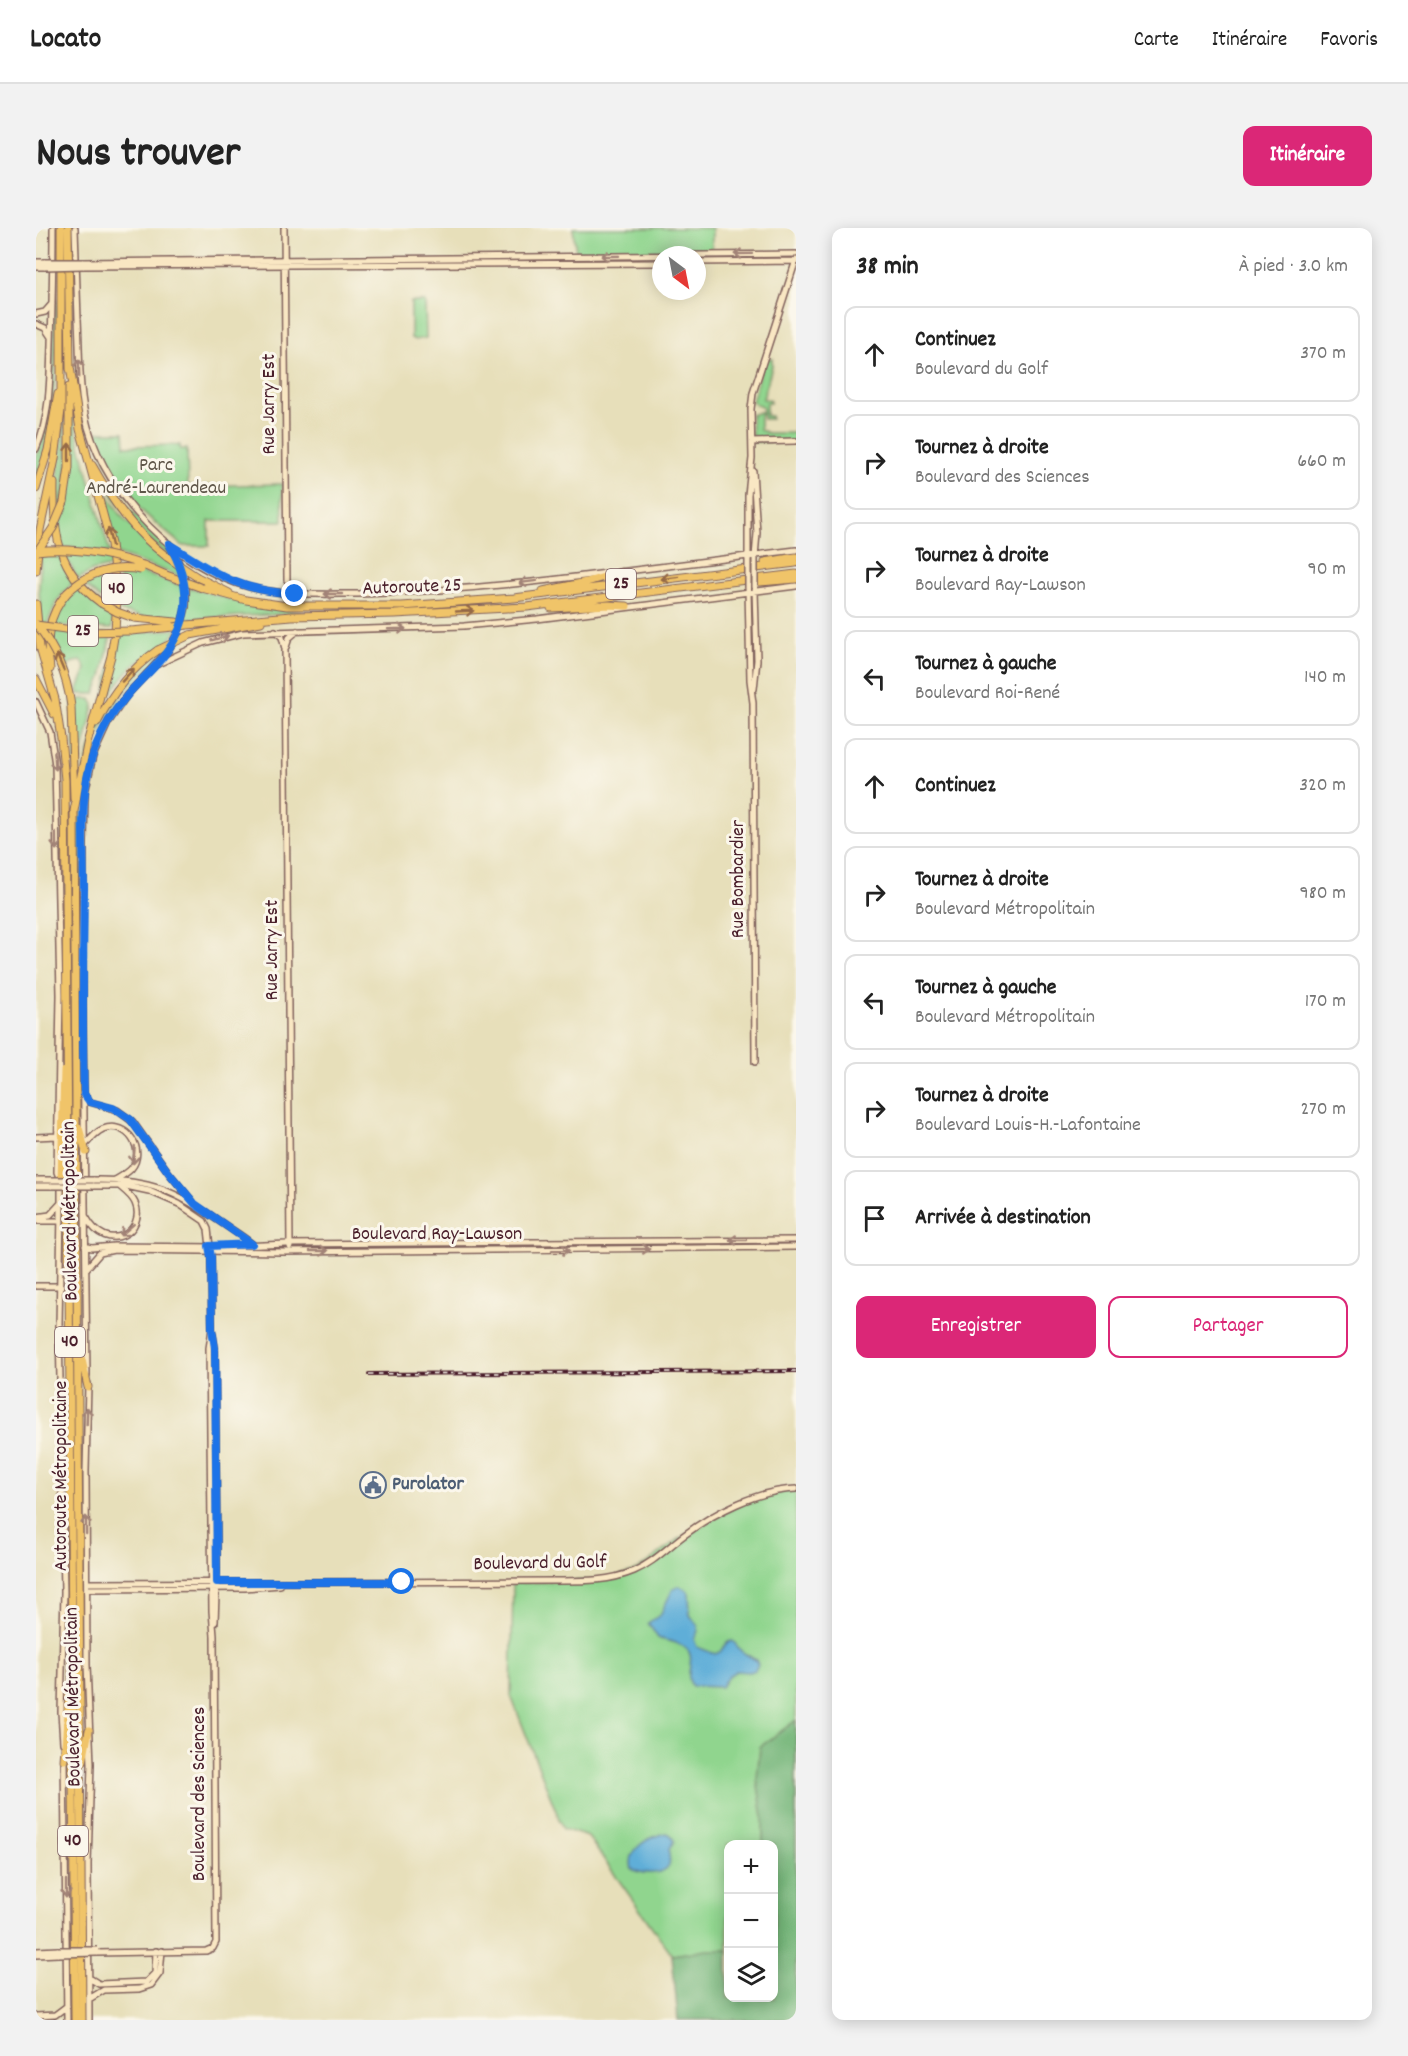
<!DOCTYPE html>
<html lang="fr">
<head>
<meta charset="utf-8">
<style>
	body { margin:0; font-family:Dekko,sans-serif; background:#f2f2f2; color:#222 }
	.controls { position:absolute; right:18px; bottom:18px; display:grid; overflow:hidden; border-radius:12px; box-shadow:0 3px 15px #0003 }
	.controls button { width:54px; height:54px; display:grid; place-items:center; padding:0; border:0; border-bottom:2px solid #e0e0e0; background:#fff; color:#222; font:30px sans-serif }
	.compass { position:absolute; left:616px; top:18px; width:54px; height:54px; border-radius:50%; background:#fff; box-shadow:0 3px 15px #0003; rotate:148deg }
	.stop { position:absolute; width:18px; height:18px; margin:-14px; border:4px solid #1a73e8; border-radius:50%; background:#fff }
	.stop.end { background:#1a73e8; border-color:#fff; box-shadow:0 2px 6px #0008 }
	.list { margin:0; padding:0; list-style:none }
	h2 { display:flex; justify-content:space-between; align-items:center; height:78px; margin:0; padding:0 24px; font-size:26px }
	h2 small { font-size:20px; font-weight:400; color:#767676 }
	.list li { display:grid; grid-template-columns:39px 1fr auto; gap:18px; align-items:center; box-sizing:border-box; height:96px; margin:0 12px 12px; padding:0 12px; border:2px solid #e0e0e0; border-radius:12px }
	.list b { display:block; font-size:22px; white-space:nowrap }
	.list p { margin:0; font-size:20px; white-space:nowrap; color:#767676 }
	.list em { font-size:20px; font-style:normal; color:#767676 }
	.actions { display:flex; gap:12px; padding:18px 24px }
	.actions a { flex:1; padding:14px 0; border:2px solid #db2777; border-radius:12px; text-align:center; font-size:21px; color:#db2777 }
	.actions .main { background:#db2777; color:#fff }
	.icon { flex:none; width:33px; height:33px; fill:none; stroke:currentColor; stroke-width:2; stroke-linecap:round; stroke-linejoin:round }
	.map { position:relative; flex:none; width:760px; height:1792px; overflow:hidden; border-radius:12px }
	header { display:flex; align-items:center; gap:36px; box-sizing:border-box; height:84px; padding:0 30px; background:#fff; border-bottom:2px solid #e0e0e0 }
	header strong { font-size:28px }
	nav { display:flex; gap:33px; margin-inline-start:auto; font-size:21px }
	.intro { display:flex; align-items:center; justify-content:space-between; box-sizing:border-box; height:144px; padding:0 36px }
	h1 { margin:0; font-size:42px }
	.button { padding:15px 27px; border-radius:12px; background:#db2777; color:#fff; font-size:21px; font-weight:700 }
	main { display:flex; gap:36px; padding:0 36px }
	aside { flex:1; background:#fff; border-radius:12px; box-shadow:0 3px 15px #0003 }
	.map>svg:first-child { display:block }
</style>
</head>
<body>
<header>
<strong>Locato</strong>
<nav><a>Carte</a><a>Itinéraire</a><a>Favoris</a></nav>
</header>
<div class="intro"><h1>Nous trouver</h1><a class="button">Itinéraire</a></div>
<main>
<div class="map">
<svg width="760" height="1792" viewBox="0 0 760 1792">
	<rect width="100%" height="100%" fill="#fbf7ec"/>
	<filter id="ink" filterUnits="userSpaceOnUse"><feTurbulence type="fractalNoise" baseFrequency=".0167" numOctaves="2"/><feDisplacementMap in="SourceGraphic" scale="12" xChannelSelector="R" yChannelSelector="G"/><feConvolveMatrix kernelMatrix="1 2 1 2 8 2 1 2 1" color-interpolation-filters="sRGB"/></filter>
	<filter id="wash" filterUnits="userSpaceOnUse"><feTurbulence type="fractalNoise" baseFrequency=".008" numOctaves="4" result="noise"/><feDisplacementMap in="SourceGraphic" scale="24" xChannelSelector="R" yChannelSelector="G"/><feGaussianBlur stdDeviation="1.35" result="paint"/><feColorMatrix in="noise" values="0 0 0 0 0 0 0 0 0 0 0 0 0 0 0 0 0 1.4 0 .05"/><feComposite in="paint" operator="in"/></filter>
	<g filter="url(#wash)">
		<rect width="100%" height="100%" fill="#e7dfba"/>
		<path fill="#90d58e" stroke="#6d7a5c" stroke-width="1.5" d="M537 0H676V21L674 23 540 24Z
			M21 71C22 138 19 191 0 255V228L7 211 12 187 17 139 18 74Z
			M375 74H389L390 110 379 112 375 110Z
			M728 130H736V138L727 171 734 172V175H730V188H735V191H727V186L724 188V201L731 205H760V213L716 214 715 187 727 183V180L716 174Z
			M29 180 30 252 23 281H19Z
			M35 185H37L43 214 74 325 25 319 20 300 25 291Z
			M46 187C55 220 68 252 91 278 107 296 128 311 140 333 123 320 105 305 92 288 73 266 45 215 46 187Z
			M62 204H88L89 218 144 217V221H151L152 258 246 256 247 293H173V318H147C128 302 104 284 89 265 75 248 67 228 59 208Z
			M64 257 88 291 143 341 146 349 81 326Z
			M22 324 38 353 21 373 11 396 5 395 3 361 5 325Z
			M27 324 74 330 76 338 56 343 42 351Z
			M83 342 103 344 147 358 148 372 145 391 110 390 84 383Z
			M76 343 77 379 67 373 45 354Z
			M41 357 77 385 76 401 15 397 23 378Z
			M153 359 207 375 267 385 150 391Z
			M141 401C132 420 110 426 95 440 84 451 75 467 66 477L82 406Z
			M14 402 75 406 66 449 59 466H43L42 461 50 441 46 433 37 434 32 438V449L13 409Z
			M131 420C118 436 103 448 90 463 53 507 44 553 45 608 45 631 49 680 43 699 42 629 34 530 77 470 91 449 110 434 131 420Z
			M36 471H55L58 477 40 553Z
			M760 1261V1730L738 1616H692V1729L636 1727 552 1609 527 1601 475 1468 477 1355 569 1352 601 1342 646 1309 709 1273Z"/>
		<path fill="#74b679" stroke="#5f6a52" stroke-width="1.5" d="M760 1492V1792H642L636 1727 671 1722H692V1770H738V1616H727V1589L721 1551 724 1519Z"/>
		<path fill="#5eaed8" stroke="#546682" stroke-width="1.5" d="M643 1358 651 1362 653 1366 654 1387 662 1398V1403L658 1411 661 1419 679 1426 684 1424 691 1414 697 1413 706 1424 720 1432 722 1437 719 1442 713 1444 700 1443 692 1448 685 1459 656 1458C646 1444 665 1427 645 1417 638 1413 629 1413 622 1410L612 1395 624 1387 637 1361Z
			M631 1605 635 1607 638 1613C636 1616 634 1619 633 1622 632 1627 635 1632 633 1637 628 1648 604 1646 596 1641 590 1620 614 1608 631 1605Z"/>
	</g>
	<g filter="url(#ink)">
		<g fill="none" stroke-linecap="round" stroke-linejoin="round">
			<defs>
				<path id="secondary" d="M39 0C40 30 41 60 42 91 44 127 42 163 52 199 72 270 142 340 213 359 249 368 285 366 322 366 405 364 488 356 571 345
					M248 0 251 352 259 366
					M0 34H9
					M47 34 760 26
					M661 34 760 33
					M47 38 625 35
					M0 39H9
					M0 86 9 84 16 76
					M0 96 9 100 15 109
					M716 214 760 213
					M0 221C14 189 14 151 15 116 16 78 17 39 17 0
					M717 243 721 305 719 329
					M712 331V267L716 230 715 181 717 165 760 32
					M583 344 760 322
					M712 362 714 452 717 475 719 834
					M239 403 246 409 249 421 254 1019
					M250 419 253 410 261 403
					M122 436 167 415 207 405 428 398 501 391 760 358
					M718 461 721 432 719 362
					M0 474 14 504 19 537 24 767 21 944 25 954V984L23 1098 28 1364 25 1484 27 1515
					M48 867 54 874 81 882 97 894 133 945 156 973
					M0 909 21 908
					M50 916C55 910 60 904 67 901 91 892 111 922 95 941 90 946 84 949 79 952
					M0 952H16
					M57 952C114 951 140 963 186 995 196 1002 207 1008 216 1016
					M0 958H16
					M57 958H90L113 963 143 976 168 993 172 1001 175 1028 176 1101 179 1120 181 1340 179 1394
					M0 989 14 987 25 975
					M50 989C72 1029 111 1002 99 975 96 968 89 963 83 958
					M0 993H25
					M49 1018 56 1020 78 1018 179 1019 251 1016 760 1012
					M50 1041 64 1025 78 1022 247 1024 760 1019
					M0 1058H25
					M51 1147 46 715 49 565 57 528 72 495 91 467 132 423 144 400 150 379V355L145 339 133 316
					M52 1156 50 1243 51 1437 55 1536 52 1636 53 1792
					M51 1355 517 1353C545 1353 572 1354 598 1343 617 1335 631 1320 647 1308 677 1285 722 1262 760 1261
					M51 1361 209 1360 244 1357
					M28 1530 31 1792
					M0 1723 22 1722
					M61 1725 170 1723 177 1720 180 1714 178 1408 176 1383 173 1120 176 1101
					M0 1727 22 1726
					M53 1750 63 1756 110 1754 119 1745 120 1723
					M53 1771 68 1762 103 1761 115 1757 124 1745 126 1723
					M0 1788 19 1787 31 1778"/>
				<path id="highway" d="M32 0 34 141
					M34 139 44 201 75 316 81 370 79 403 75 428 52 512 38 583 46 1792
					M56 237C76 273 98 304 131 329
					M18 255C17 305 21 343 65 375
					M0 261 12 222 22 166
					M28 274 33 240V159
					M729 334 760 329
					M107 337 130 347
					M0 343 4 302 19 231 25 182V0
					M161 349 193 365
					M724 354 760 351
					M166 360 210 372 251 378H366L478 370 760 335
					M507 363 551 354 585 344
					M0 376 4 419 19 471 25 510 29 552 39 1792
					M515 380 573 377 591 378
					M98 390 140 394
					M151 397 256 388 359 386 491 379 760 346
					M95 403 138 399
					M154 407 225 394
					M14 441C10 412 11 388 31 365
					M0 451 18 486
					M35 478 38 571
					M61 495C76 465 94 441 122 422
					M43 900 50 924
					M25 954 28 843
					M46 1132 52 1159
					M28 1532 33 1466
					M47 1534 53 1502"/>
			</defs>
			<use href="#secondary" stroke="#81625d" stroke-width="8"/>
			<use href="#highway" stroke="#81625d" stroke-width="9"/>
			<use href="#secondary" stroke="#f9e7c3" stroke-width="5"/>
			<use href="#highway" stroke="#f0c469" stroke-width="7"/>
			<defs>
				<path id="rail" d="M333 1146 760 1143"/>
			</defs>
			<use href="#rail" stroke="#4a1f2b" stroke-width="4"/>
			<use href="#rail" stroke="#fbf7ec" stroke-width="1.5" stroke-dasharray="4.5" stroke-linecap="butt"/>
			<defs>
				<path id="secondary-bridge" d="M9 34H47
					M9 39 47 38
					M719 331V359
					M712 332V360
					M16 952H57
					M16 958H57
					M22 1722H61
					M22 1726 61 1725"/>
				<path id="highway-bridge" d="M0 323C37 319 72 325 107 337
					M0 325 17 300 28 274
					M131 329 161 349
					M130 347 166 360
					M31 365C52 344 76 337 105 342
					M65 375 81 384 98 390
					M0 396C20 420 31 447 35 478
					M0 397 51 404 95 403
					M138 399 151 397
					M122 422 154 407"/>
			</defs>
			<use href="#secondary-bridge" stroke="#81625d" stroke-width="8" stroke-linecap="butt"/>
			<use href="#highway-bridge" stroke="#81625d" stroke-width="9" stroke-linecap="butt"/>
			<use href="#secondary-bridge" stroke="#f9e7c3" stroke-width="5"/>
			<use href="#highway-bridge" stroke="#f0c469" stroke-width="7"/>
		</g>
		<defs><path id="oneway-shaft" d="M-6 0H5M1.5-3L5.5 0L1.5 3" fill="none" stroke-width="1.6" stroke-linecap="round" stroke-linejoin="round" transform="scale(1.5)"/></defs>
		<g stroke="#a28377">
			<use href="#oneway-shaft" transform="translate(707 26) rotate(179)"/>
			<use href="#oneway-shaft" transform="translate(574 28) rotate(179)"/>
			<use href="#oneway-shaft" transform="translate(43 140) rotate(-92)"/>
			<use href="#oneway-shaft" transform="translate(492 354) rotate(173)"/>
			<use href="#oneway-shaft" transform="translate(297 366) rotate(180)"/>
			<use href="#oneway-shaft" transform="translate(361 401) rotate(-2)"/>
			<use href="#oneway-shaft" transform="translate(184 410) rotate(-15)"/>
			<use href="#oneway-shaft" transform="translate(19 533) rotate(86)"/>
			<use href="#oneway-shaft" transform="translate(20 613) rotate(89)"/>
			<use href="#oneway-shaft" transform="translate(98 927) rotate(95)"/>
			<use href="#oneway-shaft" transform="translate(91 1002) rotate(139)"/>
			<use href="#oneway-shaft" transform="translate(702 1012) rotate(180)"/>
			<use href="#oneway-shaft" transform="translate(605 1021)"/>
			<use href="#oneway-shaft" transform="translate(525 1022) rotate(-1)"/>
			<use href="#oneway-shaft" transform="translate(283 1023)"/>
			<use href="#oneway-shaft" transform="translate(51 1188) rotate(-88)"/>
			<use href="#oneway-shaft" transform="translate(50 1297) rotate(-91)"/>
			<use href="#oneway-shaft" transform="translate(30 1661) rotate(90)"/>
		</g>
		<g stroke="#956947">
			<use href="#oneway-shaft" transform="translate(33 224) rotate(-90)"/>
			<use href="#oneway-shaft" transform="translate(74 309) rotate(-103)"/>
			<use href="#oneway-shaft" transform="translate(634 350) rotate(173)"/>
			<use href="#oneway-shaft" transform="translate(429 383) rotate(-3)"/>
			<use href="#oneway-shaft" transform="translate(24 434) rotate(-113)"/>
			<use href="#oneway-shaft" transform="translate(92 447) rotate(-47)"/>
		</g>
	</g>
	<g fill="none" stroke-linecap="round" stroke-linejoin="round" filter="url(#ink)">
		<path stroke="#1a73e8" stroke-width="8" d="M259 366C203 363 178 345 133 316 158 360 155 399 120 437 110 448 98 458 89 470 76 485 66 503 59 521 42 566 48 614 48 661 47 729 46 798 48 866L54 874 77 880 94 891 133 945 159 976 216 1016 173 1018 175 1029 176 1101 179 1120 181 1354H366"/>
	</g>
	<defs>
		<symbol id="civic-ring" viewBox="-11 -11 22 22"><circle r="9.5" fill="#fbf7ec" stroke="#5c6f8a" stroke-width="1.5"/><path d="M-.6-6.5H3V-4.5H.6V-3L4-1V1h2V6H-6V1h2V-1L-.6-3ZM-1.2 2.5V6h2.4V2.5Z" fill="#5c6f8a"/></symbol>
	</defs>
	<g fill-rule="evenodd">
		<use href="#civic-ring" x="322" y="1242" width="30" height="30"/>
	</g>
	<g text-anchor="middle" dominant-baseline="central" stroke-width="6" stroke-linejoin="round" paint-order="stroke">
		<g fill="#fbf7ec" stroke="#7f6065" stroke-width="1.5">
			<rect x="570" y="341" width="30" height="30" rx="4.5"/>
			<rect x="66" y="346" width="30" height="30" rx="4.5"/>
			<rect x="32" y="388" width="30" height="30" rx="4.5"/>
			<rect x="19" y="1099" width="30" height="30" rx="4.5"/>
			<rect x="22" y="1598" width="30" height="30" rx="4.5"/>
		</g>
		<g font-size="18" font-weight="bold" fill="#4a1f2b">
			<text x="585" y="356">25</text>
			<text x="81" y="361">40</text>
			<text x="47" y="403">25</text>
			<text x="34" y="1114">40</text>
			<text x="37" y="1613">40</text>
		</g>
		<g font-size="20" fill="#4a1f2b" stroke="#fbf7ec">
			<text transform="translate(234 176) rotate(-90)">Rue Jarry Est</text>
			<text transform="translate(376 360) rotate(-2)">Autoroute 25</text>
			<text transform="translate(703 651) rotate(-90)">Rue Bombardier</text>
			<text transform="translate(237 722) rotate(-90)">Rue Jarry Est</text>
			<text transform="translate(35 983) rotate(-91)">Boulevard Métropolitain</text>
			<text x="401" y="1007">Boulevard Ray-Lawson</text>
			<text transform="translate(26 1248) rotate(-90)">Autoroute Métropolitaine</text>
			<text transform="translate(504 1336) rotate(-1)">Boulevard du Golf</text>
			<text transform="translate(38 1469) rotate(-91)">Boulevard Métropolitain</text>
			<text transform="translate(164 1566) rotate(-90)">Boulevard des Sciences</text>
		</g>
		<g font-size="20" fill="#5f5649" stroke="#fbf7ec">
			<text x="120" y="238">Parc<tspan x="120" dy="23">André-Laurendeau</tspan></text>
		</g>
		<g font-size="20" font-weight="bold" fill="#4e5e75" stroke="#fbf7ec" text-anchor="start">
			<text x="356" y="1257">Purolator</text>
		</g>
	</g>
</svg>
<div class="controls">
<button>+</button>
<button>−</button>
<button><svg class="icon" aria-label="layers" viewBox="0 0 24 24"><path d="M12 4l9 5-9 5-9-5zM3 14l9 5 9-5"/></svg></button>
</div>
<svg class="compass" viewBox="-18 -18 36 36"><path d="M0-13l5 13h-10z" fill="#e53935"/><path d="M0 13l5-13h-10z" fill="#767676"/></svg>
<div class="stop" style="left:366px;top:1354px"></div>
<div class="stop end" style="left:259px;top:366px"></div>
</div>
<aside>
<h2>38 min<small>À pied · 3.0 km</small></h2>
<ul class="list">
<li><svg class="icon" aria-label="ahead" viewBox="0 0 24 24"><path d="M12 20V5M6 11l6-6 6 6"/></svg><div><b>Continuez</b><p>Boulevard du Golf</p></div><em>370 m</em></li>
<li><svg class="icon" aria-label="right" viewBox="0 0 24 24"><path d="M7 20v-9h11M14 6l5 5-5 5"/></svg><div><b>Tournez à droite</b><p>Boulevard des Sciences</p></div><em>660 m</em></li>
<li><svg class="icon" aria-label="right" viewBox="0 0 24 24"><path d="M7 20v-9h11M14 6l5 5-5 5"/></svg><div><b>Tournez à droite</b><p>Boulevard Ray-Lawson</p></div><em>90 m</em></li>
<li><svg class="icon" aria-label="left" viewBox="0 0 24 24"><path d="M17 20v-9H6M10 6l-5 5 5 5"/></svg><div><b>Tournez à gauche</b><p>Boulevard Roi-René</p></div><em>140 m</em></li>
<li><svg class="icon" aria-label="ahead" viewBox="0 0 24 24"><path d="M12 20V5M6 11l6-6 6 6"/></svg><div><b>Continuez</b></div><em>320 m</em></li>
<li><svg class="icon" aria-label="right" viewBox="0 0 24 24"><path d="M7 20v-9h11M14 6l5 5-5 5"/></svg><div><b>Tournez à droite</b><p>Boulevard Métropolitain</p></div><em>980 m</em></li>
<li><svg class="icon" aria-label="left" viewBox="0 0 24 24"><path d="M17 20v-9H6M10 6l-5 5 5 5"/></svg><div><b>Tournez à gauche</b><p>Boulevard Métropolitain</p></div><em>170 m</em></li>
<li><svg class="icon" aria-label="right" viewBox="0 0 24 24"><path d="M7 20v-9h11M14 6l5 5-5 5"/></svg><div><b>Tournez à droite</b><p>Boulevard Louis-H.-Lafontaine</p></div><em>270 m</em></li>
<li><svg class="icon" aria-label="arrive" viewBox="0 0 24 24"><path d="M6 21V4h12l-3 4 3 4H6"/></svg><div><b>Arrivée à destination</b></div></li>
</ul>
<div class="actions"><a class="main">Enregistrer</a><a>Partager</a></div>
</aside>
</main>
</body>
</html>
